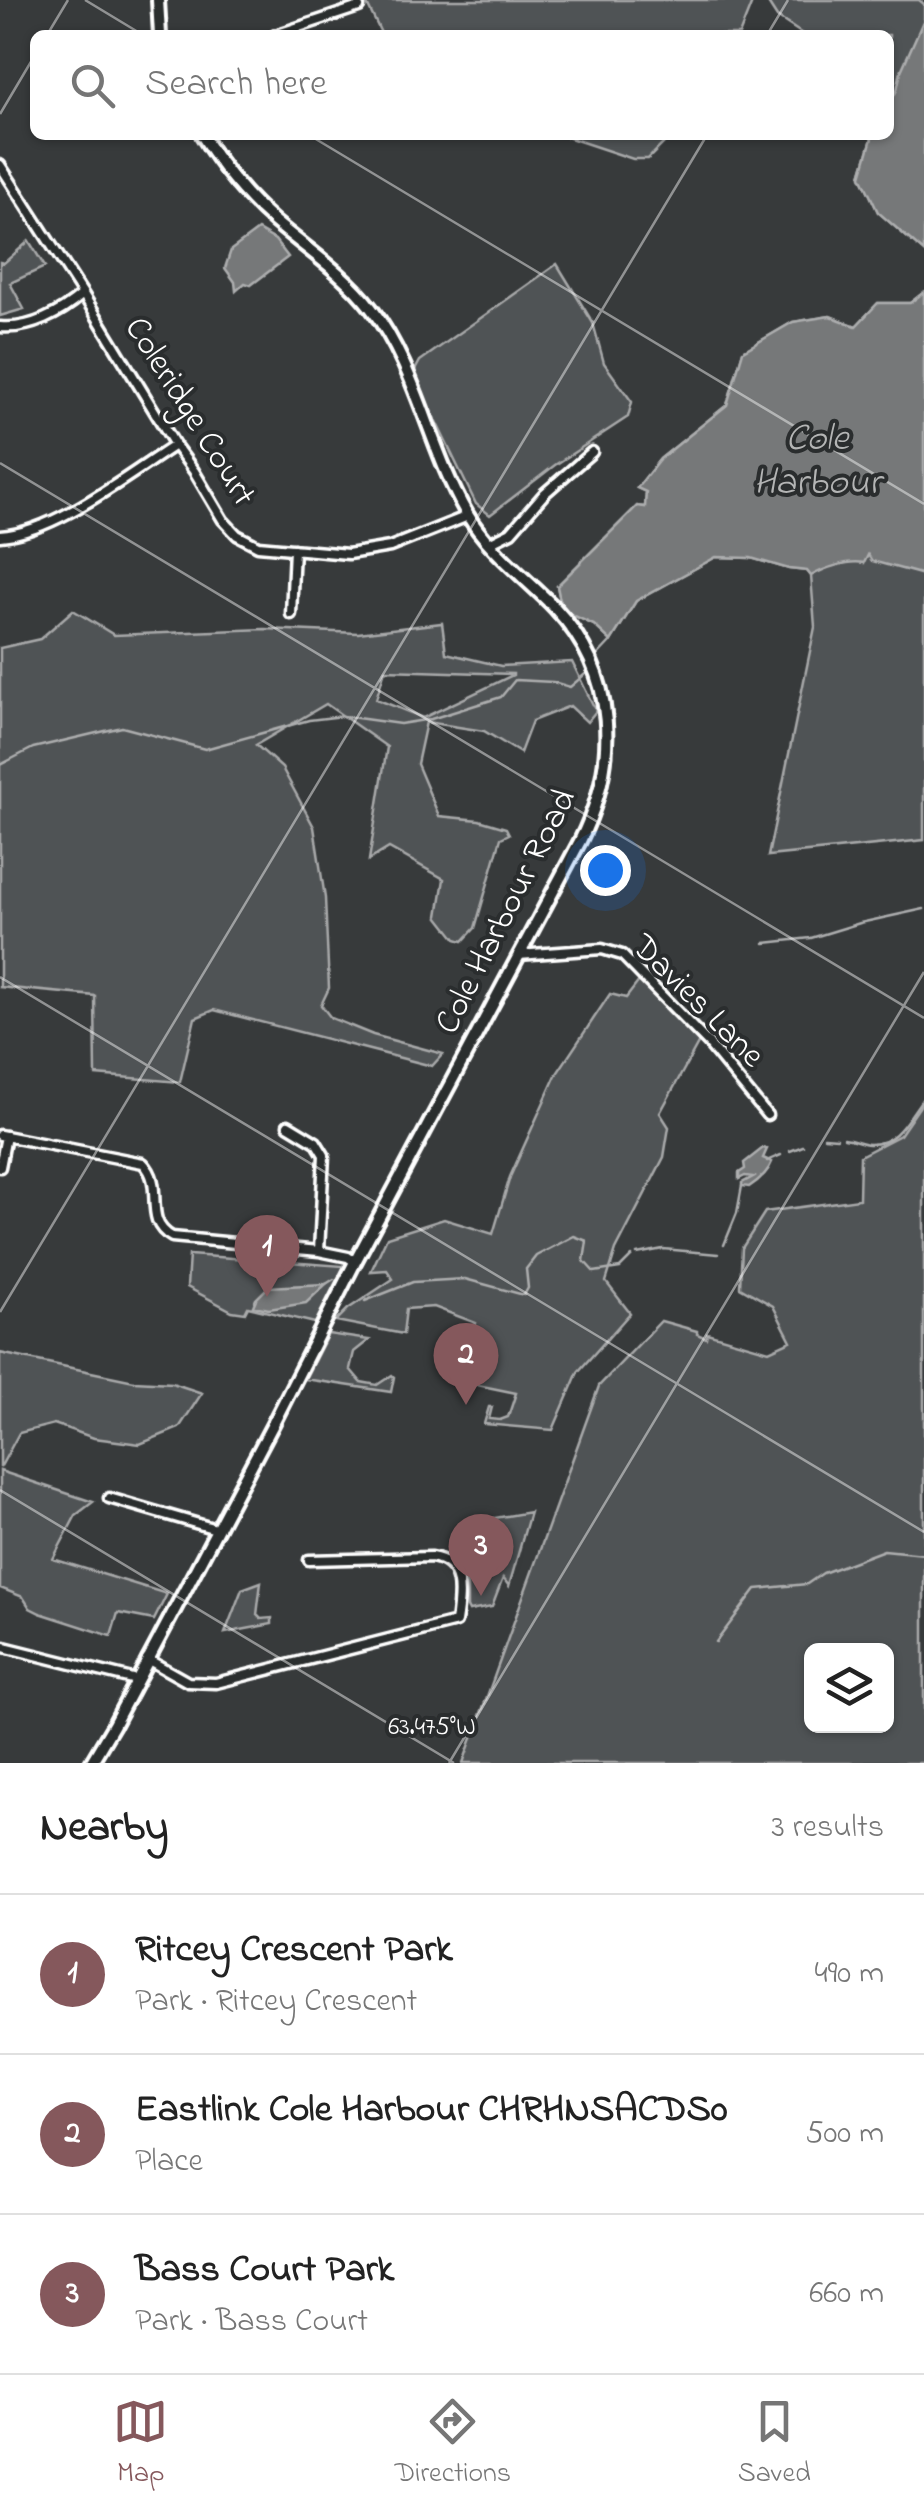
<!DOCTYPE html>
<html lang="en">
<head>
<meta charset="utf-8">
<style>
	body { margin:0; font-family:"Indie Flower",sans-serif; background:#f2f2f2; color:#222 }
	.controls { position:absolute; right:30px; bottom:30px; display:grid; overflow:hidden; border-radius:15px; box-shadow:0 2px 8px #0004 }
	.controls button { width:90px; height:90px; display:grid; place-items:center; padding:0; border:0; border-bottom:2px solid #e0e0e0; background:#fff; color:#222; font:50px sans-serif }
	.you { position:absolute; left:605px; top:870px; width:35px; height:35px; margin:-25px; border:8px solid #fff; border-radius:50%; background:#1a73e8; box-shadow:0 0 0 15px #1a73e833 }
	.badge { display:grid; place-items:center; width:65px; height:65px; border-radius:50%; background:#85585c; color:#fff; font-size:32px; font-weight:700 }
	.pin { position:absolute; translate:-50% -82px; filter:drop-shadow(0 2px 5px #0008) }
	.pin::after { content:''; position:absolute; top:52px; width:35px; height:30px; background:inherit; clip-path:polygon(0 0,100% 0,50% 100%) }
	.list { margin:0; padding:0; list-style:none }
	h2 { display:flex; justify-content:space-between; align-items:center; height:130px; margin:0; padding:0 40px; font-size:42px }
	h2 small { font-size:32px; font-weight:400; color:#767676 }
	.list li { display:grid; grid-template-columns:65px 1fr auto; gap:30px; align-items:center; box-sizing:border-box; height:160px; padding:0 40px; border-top:2px solid #e0e0e0 }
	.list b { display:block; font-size:38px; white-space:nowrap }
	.list p { margin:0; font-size:32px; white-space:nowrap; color:#767676 }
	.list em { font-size:32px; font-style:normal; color:#767676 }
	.icon { flex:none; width:55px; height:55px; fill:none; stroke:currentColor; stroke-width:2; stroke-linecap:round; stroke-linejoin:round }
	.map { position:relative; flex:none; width:924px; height:1763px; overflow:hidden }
	.search { position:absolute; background:#fff; box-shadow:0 2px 8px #0004; left:30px; right:30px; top:30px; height:110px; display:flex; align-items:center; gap:25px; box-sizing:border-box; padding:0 35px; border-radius:15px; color:#767676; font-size:38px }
	.sheet { height:610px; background:#fff }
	nav { display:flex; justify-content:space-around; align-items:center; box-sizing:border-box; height:140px; border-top:2px solid #e0e0e0; background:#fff; font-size:28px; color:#767676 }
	nav a { display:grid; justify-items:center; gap:5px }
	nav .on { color:#85585c }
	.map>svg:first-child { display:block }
</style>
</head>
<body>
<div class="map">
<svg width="924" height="1763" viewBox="0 0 924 1763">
	<rect width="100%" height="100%" fill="#373a3b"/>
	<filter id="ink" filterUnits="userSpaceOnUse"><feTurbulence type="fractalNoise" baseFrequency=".01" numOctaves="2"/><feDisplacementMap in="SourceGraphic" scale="20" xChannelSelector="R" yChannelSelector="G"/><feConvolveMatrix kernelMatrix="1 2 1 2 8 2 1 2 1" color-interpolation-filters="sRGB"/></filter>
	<g filter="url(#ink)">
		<path fill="#505354" stroke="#a8a9aa" stroke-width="2.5" fill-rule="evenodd" d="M365 0H753L739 35H382Z
			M766 0H919L924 4V252L878 212 861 176 873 135H889V105L897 91 889 86V35H804L777 17Z
			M561 135H672L648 159H633Z
			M29 241 45 267 10 283 24 309 0 316V262L4 263Z
			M557 264 593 323 604 363 632 402 628 417 555 465 490 515 476 504 413 374 420 361Z
			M924 292V840L768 856 815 627 811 576 807 571 789 569 751 558 716 557 636 601 611 641 594 625 562 610 557 586 637 506 645 507 646 492 637 488 660 459 727 405 743 351 793 322 830 316 856 326 878 303H910Z
			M73 610 114 635 265 629 358 633 442 623 446 653 501 666 572 662 596 711 587 722 570 706 532 721 520 753 484 731 426 722 417 764 439 816 479 820 506 828 509 834 501 838 475 928 463 941 456 939 438 916 444 879 389 848 369 860 387 747 326 704 256 745 282 768 314 827 325 898 329 988 321 1005 331 1018 373 1035 443 1054 432 1066 214 1010 195 1018 180 1082 96 1075 95 996 0 987V648L40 639ZM385 670 513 674V675L423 718 376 699Z
			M639 981 700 1040 660 1113 669 1127 664 1157 616 1250 606 1282 630 1313 578 1372 553 1430 484 1424 489 1407H492L489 1419 500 1420 508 1417 516 1393 463 1382 476 1323 434 1307 406 1309 403 1334 336 1321 348 1309 393 1279 387 1270 371 1271 387 1237 444 1219 493 1234 510 1177 556 1075 610 994 626 998Z
			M924 1100V1763H463L599 1386 661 1321 697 1331V1334L706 1338 707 1333 769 1351 791 1341 773 1306 740 1287 742 1248 765 1212 859 1199 860 1156 900 1135ZM812 1650H886V1726H812Z
			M189 1255 344 1266 315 1323 248 1307 245 1313 232 1311 187 1287Z
			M328 1334 369 1340 354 1352 350 1369 361 1382 377 1385 392 1375 394 1377 391 1392 305 1379Z
			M0 1353 134 1381 172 1383 202 1393 179 1428 140 1444 94 1438 54 1424 19 1433 0 1468Z
			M0 1471 93 1502 76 1515 53 1559 167 1594 154 1620 118 1613 111 1636 40 1613 30 1608 23 1597 0 1588Z
			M530 1512 509 1586 503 1578 492 1607 469 1611 467 1607V1581L499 1571 472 1531 478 1521Z
			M261 1582 257 1615 261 1619 272 1618V1624L225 1633 242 1589Z"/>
		<path fill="#767879" stroke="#adaeaf" stroke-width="2.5" d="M924 19V252L878 212 861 176 873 135H889V105L897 90 901 71Z
			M258 230 275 240 288 257 251 285 245 283 236 291 235 282 225 268 231 250Z
			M924 292V575L872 561 868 555 864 563C848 560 825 568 811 576L807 571 789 569 751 558 716 557 636 601 611 641 594 625 562 610 557 586 637 506 645 507 646 492 637 488 660 459 727 405 743 351 793 322 830 316 856 326 878 303H910Z
			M763 1148 767 1149 763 1158 772 1162C768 1173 758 1181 749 1187L742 1186V1183L753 1177 745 1176 739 1179V1173L745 1169 744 1163Z
			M326 1284 306 1303 269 1309 253 1306 256 1299 268 1287Z"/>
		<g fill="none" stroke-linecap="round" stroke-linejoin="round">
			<path stroke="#adaeaf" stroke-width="2.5" d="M595 658 611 641
				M0 765 33 748 122 727 205 749 309 720 343 716 400 724 431 719 501 697 515 680 553 682 570 687 590 670
				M765 943 811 938 860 923 924 909
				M824 1137 837 1138
				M844 1138C853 1139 861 1143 869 1144 898 1145 909 1115 924 1097
				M790 1151 803 1146
				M767 1161 781 1155
				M724 1245 737 1213 742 1186
				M637 1254 663 1249 718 1254
				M326 1284 334 1279
				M365 1301 413 1282 465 1279 524 1295 528 1288 526 1269 536 1256 574 1236 587 1241 584 1261 594 1272 620 1268 632 1256
				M716 1642 756 1589 807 1584 823 1573 884 1550 924 1554"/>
			<defs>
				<path id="minor" d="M275 35 359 7
					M0 165 83 294 175 445 194 471 223 520 237 535 258 546 348 554 390 547 468 516
					M0 327C30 330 61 313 83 294
					M0 536C56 532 128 475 175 445
					M489 543 511 532 545 493 592 452
					M291 614 294 549
					M518 955 602 949 622 955 708 1043 767 1115
					M288 1125 316 1142 324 1155 319 1251
					M0 1135 143 1163C166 1186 141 1220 172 1237L319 1251 348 1257 355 1262
					M0 1167 6 1136
					M109 1498 216 1529
					M0 1646 136 1680
					M147 1659 188 1682 216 1683 456 1622C460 1595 465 1562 431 1557L309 1560"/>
				<path id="major" d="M158 0 160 35
					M91 1763 113 1726 272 1426 355 1262 580 841C619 762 618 675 555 608 526 578 488 550 467 514 429 448 417 368 371 308 344 273 308 250 275 222 245 196 222 168 202 135"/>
			</defs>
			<use href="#minor" stroke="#fff" stroke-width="15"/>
			<use href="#major" stroke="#fff" stroke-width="18"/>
			<use href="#minor" stroke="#2a2d2e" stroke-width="8"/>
			<use href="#major" stroke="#2a2d2e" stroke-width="10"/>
		</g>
	</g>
	<path fill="none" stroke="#fff" stroke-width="2.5" stroke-opacity="0.45" d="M85 0 143 35M47 35 68 0M767 35 788 0M0 114 35 55M309 135 924 504M0 463 924 1018M0 977 924 1532M0 1312 707 135M0 1490 454 1763M449 1763 924 972"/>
	<g text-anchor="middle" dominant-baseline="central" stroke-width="8" stroke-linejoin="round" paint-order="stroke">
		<g font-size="35" fill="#fff" stroke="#2a2d2e">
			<text transform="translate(189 412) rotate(58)">Coleridge Court</text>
			<text transform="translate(507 912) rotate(-63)">Cole Harbour Road</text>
			<text transform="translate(697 1002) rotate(45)">Davies Lane</text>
		</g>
		<g font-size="38" font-style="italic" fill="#b4b5b5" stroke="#2a2d2e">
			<text x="817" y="440">Cole<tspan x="817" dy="44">Harbour</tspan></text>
		</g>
	</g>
	<g font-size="25" text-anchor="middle" fill="#fff" stroke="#2a2d2e" stroke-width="8" stroke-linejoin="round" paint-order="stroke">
		<text x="432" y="1734">63.475°W</text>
	</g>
</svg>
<div class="controls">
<button><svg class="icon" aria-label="layers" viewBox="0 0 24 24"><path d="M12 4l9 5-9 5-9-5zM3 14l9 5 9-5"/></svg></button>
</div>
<div class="you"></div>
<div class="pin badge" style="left:267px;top:1297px">1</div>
<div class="pin badge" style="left:466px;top:1405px">2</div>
<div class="pin badge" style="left:481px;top:1596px">3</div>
<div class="search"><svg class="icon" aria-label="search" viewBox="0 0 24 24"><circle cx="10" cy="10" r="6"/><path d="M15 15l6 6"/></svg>Search here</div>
</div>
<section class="sheet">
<h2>Nearby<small>3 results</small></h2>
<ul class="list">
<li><span class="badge">1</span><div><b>Ritcey Crescent Park</b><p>Park · Ritcey Crescent</p></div><em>490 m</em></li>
<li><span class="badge">2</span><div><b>Eastlink Cole Harbour CHRHNSACDS0</b><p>Place</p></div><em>500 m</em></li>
<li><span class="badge">3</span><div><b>Bass Court Park</b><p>Park · Bass Court</p></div><em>660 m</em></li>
</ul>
</section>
<nav>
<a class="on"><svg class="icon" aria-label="map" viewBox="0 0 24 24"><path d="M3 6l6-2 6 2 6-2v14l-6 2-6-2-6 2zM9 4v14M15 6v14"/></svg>Map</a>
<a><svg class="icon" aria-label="directions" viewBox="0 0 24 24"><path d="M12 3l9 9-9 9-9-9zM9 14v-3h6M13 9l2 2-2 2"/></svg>Directions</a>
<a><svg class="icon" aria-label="saved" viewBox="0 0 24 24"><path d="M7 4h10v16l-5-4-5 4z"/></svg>Saved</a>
</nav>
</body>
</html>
